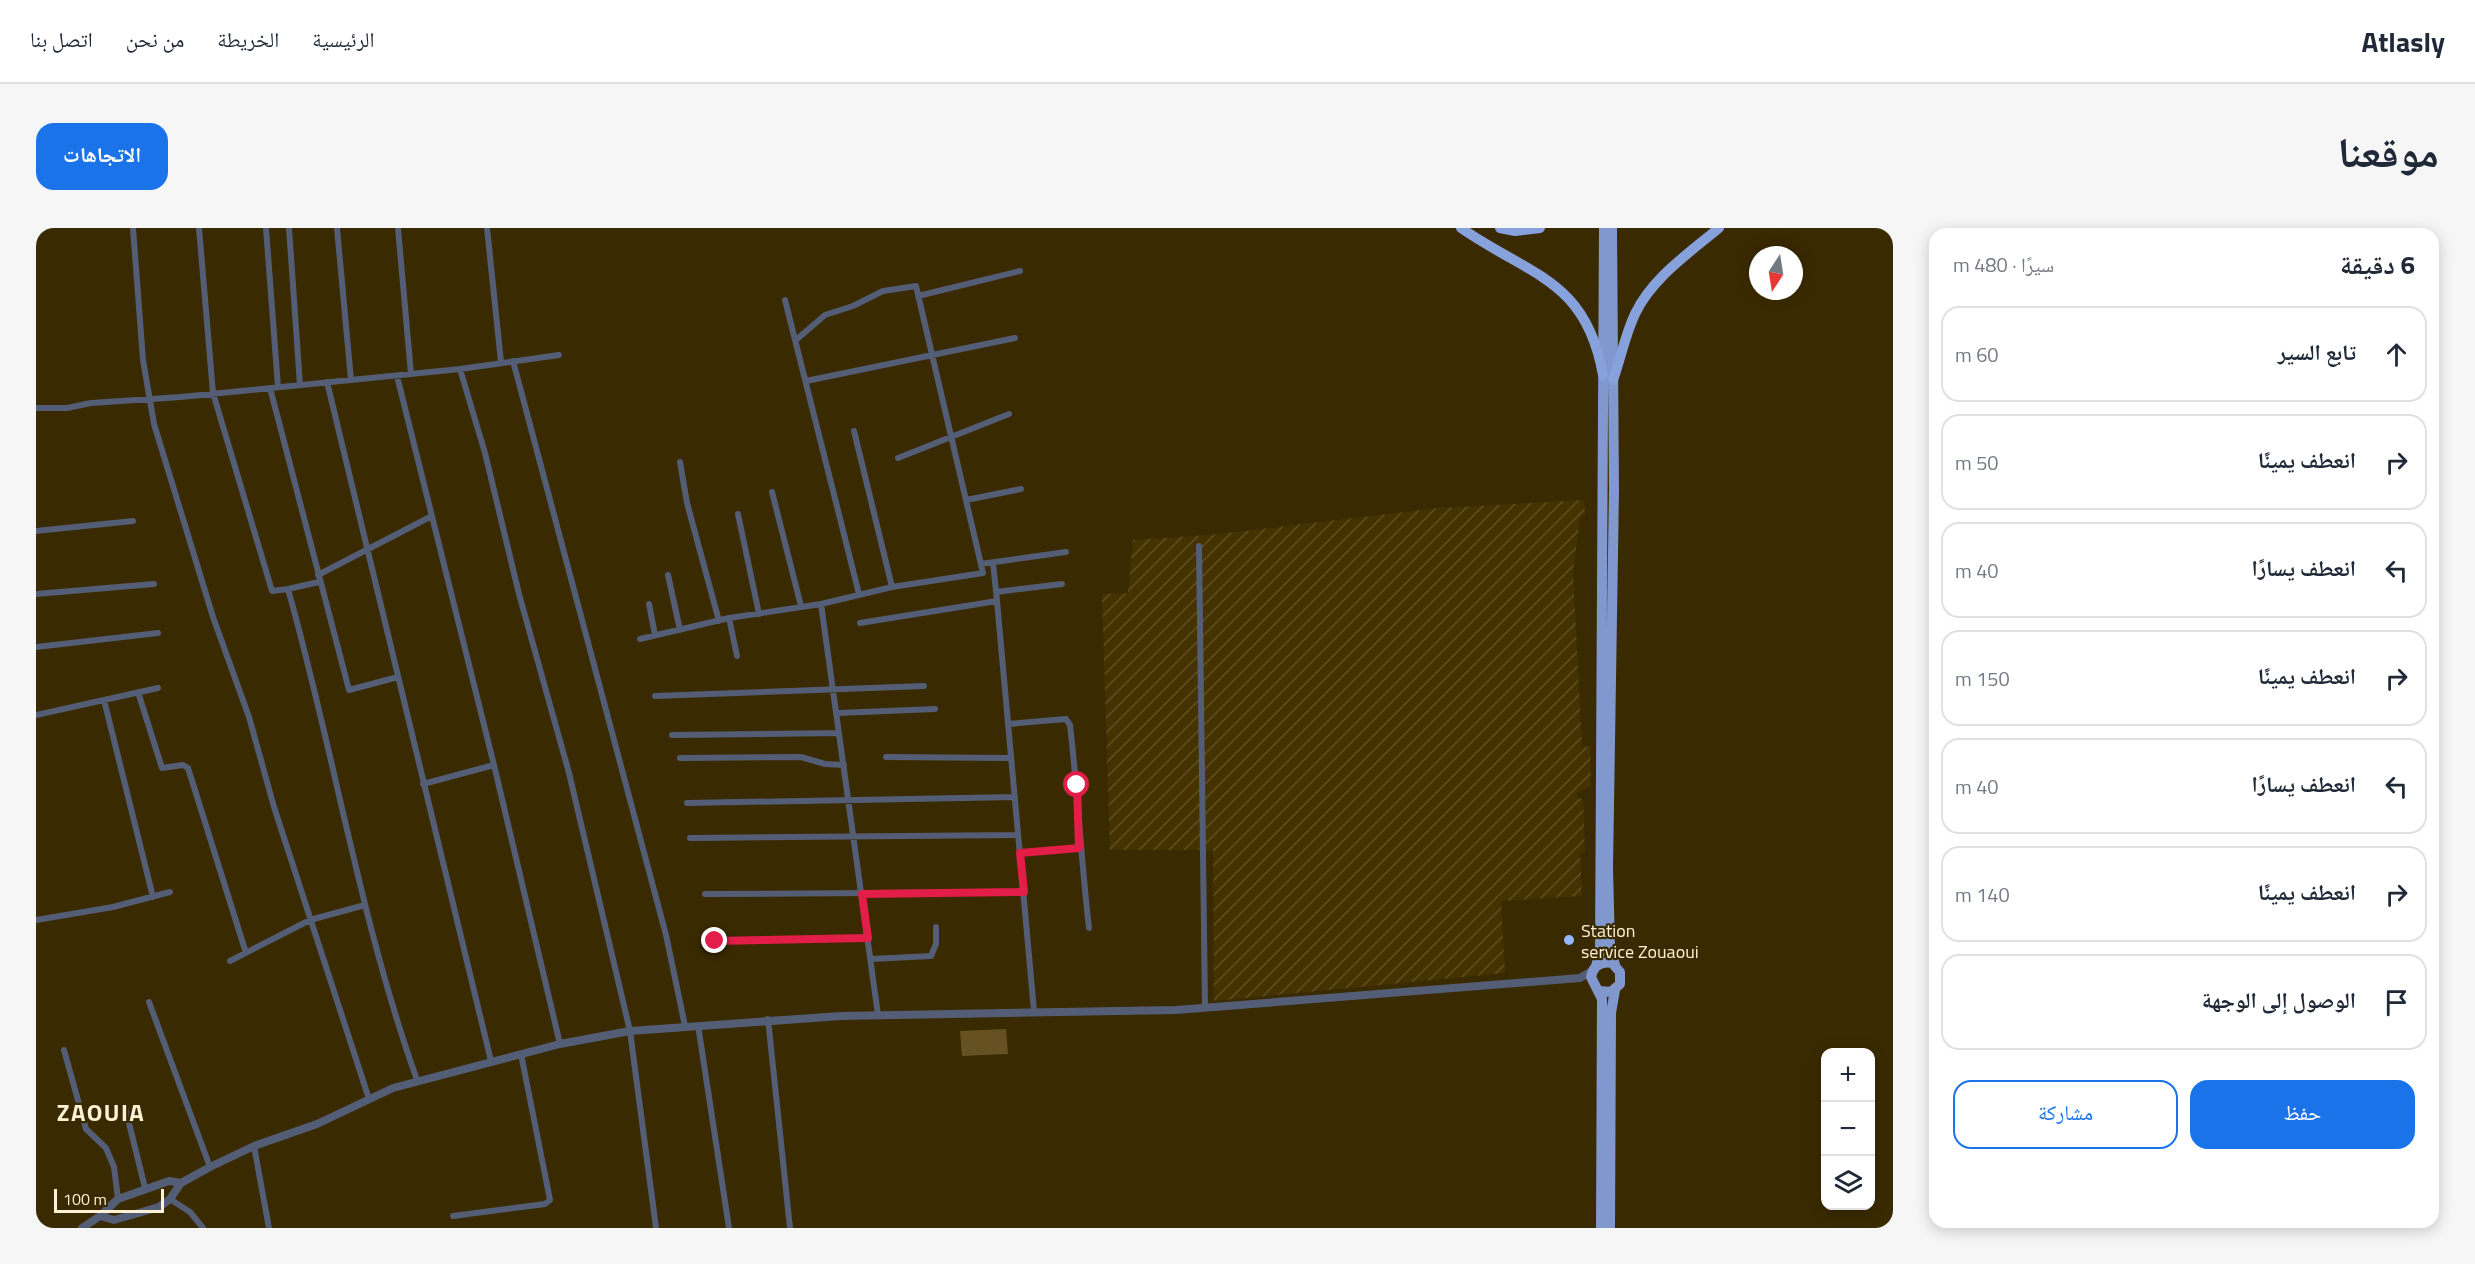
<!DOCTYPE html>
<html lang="ar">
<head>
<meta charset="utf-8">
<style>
	body { margin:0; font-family:"Titillium Web","Noto Naskh Arabic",sans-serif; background:#f6f6f7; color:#1f2937; direction:rtl }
	.controls { position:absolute; right:18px; bottom:18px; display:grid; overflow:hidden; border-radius:12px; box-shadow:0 3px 15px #0003 }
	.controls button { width:54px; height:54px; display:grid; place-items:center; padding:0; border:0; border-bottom:2px solid #e0e1e3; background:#fff; color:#1f2937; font:30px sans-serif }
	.compass { position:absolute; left:1713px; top:18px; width:54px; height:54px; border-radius:50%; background:#fff; box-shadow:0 3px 15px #0003; rotate:192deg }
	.scale { position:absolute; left:18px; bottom:15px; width:110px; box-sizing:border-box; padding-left:6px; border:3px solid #fdf1d6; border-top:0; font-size:16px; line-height:21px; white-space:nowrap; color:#fdf1d6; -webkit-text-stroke:4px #3a2a01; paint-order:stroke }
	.stop { position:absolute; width:18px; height:18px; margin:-14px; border:4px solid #e11d48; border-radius:50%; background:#fff }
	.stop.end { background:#e11d48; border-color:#fff; box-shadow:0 2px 6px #0008 }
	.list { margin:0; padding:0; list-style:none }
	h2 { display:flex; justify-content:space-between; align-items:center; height:78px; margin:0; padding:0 24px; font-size:26px }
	h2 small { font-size:20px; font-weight:400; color:#747a83 }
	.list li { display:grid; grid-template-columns:39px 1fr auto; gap:18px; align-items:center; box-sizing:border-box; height:96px; margin:0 12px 12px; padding:0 12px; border:2px solid #e0e1e3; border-radius:18px }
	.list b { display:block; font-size:22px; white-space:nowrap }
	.list em { font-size:20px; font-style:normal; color:#747a83 }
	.actions { display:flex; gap:12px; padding:18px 24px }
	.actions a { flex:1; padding:14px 0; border:2px solid #1a73e8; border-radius:18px; text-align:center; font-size:21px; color:#1a73e8 }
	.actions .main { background:#1a73e8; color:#fff }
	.icon { flex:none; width:33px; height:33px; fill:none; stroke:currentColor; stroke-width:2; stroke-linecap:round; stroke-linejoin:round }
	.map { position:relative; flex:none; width:1857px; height:1000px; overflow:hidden; direction:ltr; border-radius:18px }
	header { display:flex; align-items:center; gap:36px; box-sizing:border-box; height:84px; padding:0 30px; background:#fff; border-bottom:2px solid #e0e1e3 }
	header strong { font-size:28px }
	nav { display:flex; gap:33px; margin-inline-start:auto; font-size:21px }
	.intro { display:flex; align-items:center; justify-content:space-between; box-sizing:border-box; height:144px; padding:0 36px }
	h1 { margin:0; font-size:42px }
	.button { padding:15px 27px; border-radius:18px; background:#1a73e8; color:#fff; font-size:21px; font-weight:700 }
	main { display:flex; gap:36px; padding:0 36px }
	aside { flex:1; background:#fff; border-radius:18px; box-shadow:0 3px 15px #0003 }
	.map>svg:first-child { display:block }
</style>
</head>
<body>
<header>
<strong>Atlasly</strong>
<nav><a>الرئيسية</a><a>الخريطة</a><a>من نحن</a><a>اتصل بنا</a></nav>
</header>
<div class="intro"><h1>موقعنا</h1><a class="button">الاتجاهات</a></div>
<main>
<aside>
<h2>6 دقيقة<small>سيرًا · 480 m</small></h2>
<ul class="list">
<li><svg class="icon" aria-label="ahead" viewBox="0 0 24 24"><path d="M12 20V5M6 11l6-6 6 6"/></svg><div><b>تابع السير</b></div><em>60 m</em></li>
<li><svg class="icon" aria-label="right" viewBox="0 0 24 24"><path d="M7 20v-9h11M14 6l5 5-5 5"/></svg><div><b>انعطف يمينًا</b></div><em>50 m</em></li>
<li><svg class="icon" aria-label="left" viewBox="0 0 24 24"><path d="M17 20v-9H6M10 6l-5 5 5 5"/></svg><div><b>انعطف يسارًا</b></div><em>40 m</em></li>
<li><svg class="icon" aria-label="right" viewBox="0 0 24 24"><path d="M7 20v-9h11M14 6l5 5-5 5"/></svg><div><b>انعطف يمينًا</b></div><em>150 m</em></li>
<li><svg class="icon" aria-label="left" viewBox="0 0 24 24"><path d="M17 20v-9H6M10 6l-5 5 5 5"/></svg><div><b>انعطف يسارًا</b></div><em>40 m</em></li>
<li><svg class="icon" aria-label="right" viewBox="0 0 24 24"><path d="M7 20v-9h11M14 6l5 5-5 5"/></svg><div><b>انعطف يمينًا</b></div><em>140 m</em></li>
<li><svg class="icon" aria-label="arrive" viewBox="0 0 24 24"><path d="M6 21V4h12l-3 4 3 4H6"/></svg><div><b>الوصول إلى الوجهة</b></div></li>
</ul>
<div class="actions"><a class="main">حفظ</a><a>مشاركة</a></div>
</aside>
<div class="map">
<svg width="1857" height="1000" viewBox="0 0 1857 1000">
	<defs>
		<pattern id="industrial-furrows" width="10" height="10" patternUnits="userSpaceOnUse" patternTransform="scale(1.5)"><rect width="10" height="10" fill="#443200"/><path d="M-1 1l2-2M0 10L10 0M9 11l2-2" fill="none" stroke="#605024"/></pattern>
	</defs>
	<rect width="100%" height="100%" fill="#3a2a01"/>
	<path fill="url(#industrial-furrows)" d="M1548 272 1549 287 1544 288 1537 345 1546 518 1554 519 1555 558 1541 565V570L1547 571 1549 624 1544 625 1546 668 1465 673 1469 745 1178 773 1177 622H1074L1066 366 1092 365 1097 312 1174 307 1403 280Z"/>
	<path fill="#665123" d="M970 801 972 826 926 828 924 803Z"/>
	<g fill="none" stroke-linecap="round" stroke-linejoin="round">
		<path stroke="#535e76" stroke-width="6" d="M97 0 107 132 118 196 177 389 213 489 238 579 333 871
			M163 0 177 165 236 363 252 361C298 524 324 692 381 852
			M230 0 242 159
			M253 0 264 157
			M301 0 315 152
			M362 0 375 146
			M451 0 465 134
			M882 68 984 43
			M749 72 823 366
			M477 133 630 707 649 798
			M424 141 449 225 483 366 533 545 594 803 620 1000
			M361 148 458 537 524 816
			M770 153 979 110
			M291 154 455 833
			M234 160 313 462 362 449
			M0 180H31L55 175 145 169 424 141 523 127
			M818 203 856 359
			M862 230 973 186
			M644 234 651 275 683 393
			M736 264 765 378
			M930 272 985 261
			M702 286 723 386
			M0 303 97 293
			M1163 318 1169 780
			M945 336 1030 324
			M282 347 394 289
			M632 347 644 402
			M252 361 283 354
			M960 364 1026 356
			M0 366 118 356
			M961 373 998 783
			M613 376 619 407
			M785 376 842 787
			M693 390 701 428
			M824 395 961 373 957 335
			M604 411 693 390 785 376 856 359 947 345 880 58 847 63 817 78 789 87 760 112
			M0 419 122 405
			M102 464 126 540 147 537 152 540 210 725
			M619 468 888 458
			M68 472 117 669
			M802 485 899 481
			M0 487 122 460
			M972 496 1030 491 1034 497C1042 565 1045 632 1053 700
			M636 507 803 505
			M850 529 975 530
			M644 530 765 529 789 536 808 537
			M387 556 458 537
			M651 575 979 569
			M654 610 982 607
			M984 625 1043 620
			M669 666 988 664
			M0 692 77 679 134 664
			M679 713 832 710
			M835 731 895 728 900 716V699
			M194 733 274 692 329 677
			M113 774 174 939
			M732 791 754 1000
			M662 797 693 1000
			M28 822 50 901 70 920 78 939 82 971
			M89 879 109 960
			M218 918 233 1000
			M134 971 154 984 167 1000
			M417 988 509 976 514 972 485 826"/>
		<path stroke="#535e76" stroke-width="8" d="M64 988 78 992 123 979 134 971 145 955 174 939 218 918 281 896 357 860 524 816 594 803 805 788 1140 782 1544 750 1556 743
			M46 1000 64 988 82 971 133 953 145 955"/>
		<path stroke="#8098ce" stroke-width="10" d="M1576 0 1578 262 1572 640 1574 720 1579 737
			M1560 738 1564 724 1568 0
			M1563 763 1575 764 1584 756V744L1576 735C1564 733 1557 738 1555 749L1566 771 1565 1000
			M1574 1000 1575 785 1579 762"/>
		<path stroke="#87a1dc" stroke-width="10" d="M1425 0C1494 48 1550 51 1567 147
			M1464 0 1479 3 1504 0
			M1577 152C1585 130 1589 107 1599 86 1616 50 1653 25 1683 0"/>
	</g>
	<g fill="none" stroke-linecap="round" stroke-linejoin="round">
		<path stroke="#e11d48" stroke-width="8" d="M679 713 832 710 826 666 988 664 984 625 1043 620 1041 557"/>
	</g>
	<circle fill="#96b6fd" stroke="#3a2a01" stroke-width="2" cx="1533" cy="712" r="6"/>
	<g text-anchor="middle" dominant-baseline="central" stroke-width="4.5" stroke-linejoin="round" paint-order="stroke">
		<g font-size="18" fill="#fdf1d6" stroke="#3a2a01" text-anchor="start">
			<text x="1545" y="702">Station<tspan x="1545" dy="21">service Zouaoui</tspan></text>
		</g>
		<g font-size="24" font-weight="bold" letter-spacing="1.5" fill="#fdf1d6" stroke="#3a2a01">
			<text x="65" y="884">ZAOUIA</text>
		</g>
	</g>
</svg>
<div class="controls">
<button>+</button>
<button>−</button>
<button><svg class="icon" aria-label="layers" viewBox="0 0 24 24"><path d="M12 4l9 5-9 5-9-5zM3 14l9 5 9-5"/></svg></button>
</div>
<svg class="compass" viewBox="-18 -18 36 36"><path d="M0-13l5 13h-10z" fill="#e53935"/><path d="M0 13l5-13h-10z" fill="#747a83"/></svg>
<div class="scale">100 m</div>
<div class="stop" style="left:1041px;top:557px"></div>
<div class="stop end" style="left:679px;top:713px"></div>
</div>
</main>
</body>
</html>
